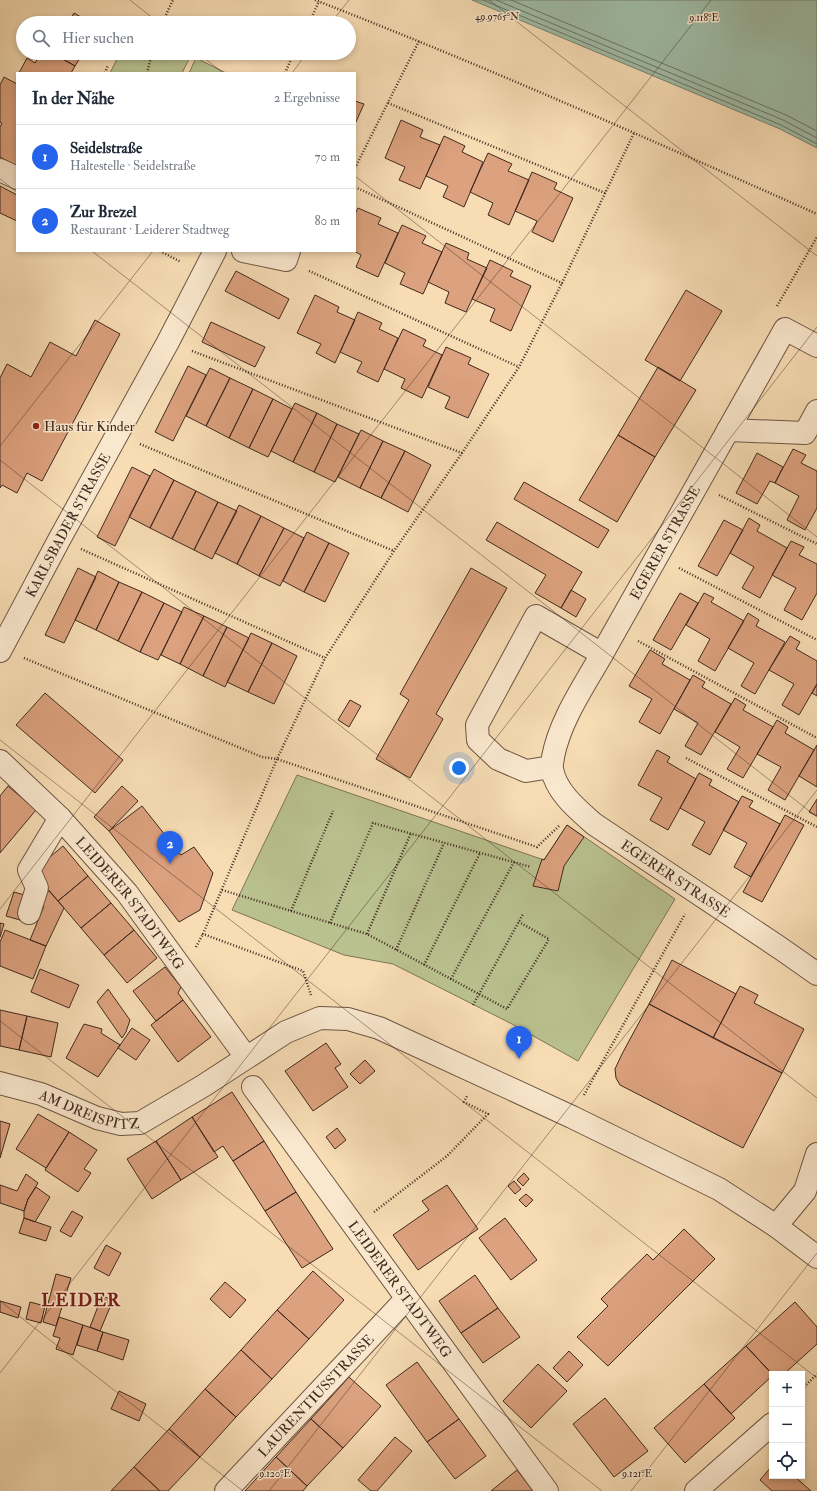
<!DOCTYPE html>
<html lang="de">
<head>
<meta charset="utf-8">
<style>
	body { margin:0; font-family:"IM FELL Double Pica",serif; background:#f2f2f3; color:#1f2937 }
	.controls { position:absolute; right:12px; bottom:12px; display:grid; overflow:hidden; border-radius:0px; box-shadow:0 2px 6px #0003 }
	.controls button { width:36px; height:36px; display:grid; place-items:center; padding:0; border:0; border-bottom:1px solid #e0e1e3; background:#fff; color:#1f2937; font:20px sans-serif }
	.you { position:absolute; left:459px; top:768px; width:14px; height:14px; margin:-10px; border:3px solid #fff; border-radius:50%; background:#1a73e8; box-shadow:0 0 0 6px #1a73e833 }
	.badge { display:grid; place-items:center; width:26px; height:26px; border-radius:50%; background:#2563eb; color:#fff; font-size:13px; font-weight:700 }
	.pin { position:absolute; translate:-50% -33px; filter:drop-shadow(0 1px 2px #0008) }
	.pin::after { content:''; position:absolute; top:21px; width:14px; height:12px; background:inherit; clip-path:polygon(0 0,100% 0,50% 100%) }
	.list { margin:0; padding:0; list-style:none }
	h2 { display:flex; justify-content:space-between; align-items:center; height:52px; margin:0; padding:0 16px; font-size:17px }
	h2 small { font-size:13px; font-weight:400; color:#747a83 }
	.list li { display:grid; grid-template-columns:26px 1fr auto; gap:12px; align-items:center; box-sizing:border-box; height:64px; padding:0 16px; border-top:1px solid #e0e1e3 }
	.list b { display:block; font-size:15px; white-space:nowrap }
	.list p { margin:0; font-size:13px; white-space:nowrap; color:#747a83 }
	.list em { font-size:13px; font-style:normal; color:#747a83 }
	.icon { flex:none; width:22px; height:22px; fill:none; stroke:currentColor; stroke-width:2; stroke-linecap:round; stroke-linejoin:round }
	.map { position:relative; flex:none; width:817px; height:1491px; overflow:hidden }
	.search { position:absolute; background:#fff; box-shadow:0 2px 6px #0003; left:16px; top:16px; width:340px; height:44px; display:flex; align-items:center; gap:10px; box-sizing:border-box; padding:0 14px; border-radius:22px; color:#747a83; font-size:15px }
	.panel { position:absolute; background:#fff; box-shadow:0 2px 6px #0003; left:16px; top:72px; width:340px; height:180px; border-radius:0px }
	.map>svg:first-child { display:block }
</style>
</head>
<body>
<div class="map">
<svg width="817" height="1491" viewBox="0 0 817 1491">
	<rect width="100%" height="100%" fill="#f7dcb4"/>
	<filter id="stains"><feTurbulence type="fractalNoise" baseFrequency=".005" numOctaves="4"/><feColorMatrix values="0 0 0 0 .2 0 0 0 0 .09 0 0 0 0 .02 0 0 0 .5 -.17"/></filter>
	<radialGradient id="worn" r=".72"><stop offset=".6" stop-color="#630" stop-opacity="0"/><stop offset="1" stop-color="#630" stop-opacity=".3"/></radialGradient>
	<path fill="#b9c18f" stroke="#7c7557" d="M120 53H192L182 73H110Z
		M196 58 226 73H189Z
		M297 775 544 860 567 825 675 899 578 1061 512 1024 393 964 344 955 232 910Z"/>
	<path fill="#9ebca7" stroke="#788171" d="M472 0H817V148L780 129Z"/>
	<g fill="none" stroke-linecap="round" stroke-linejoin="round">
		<path stroke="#6f7263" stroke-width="1" d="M483 0 781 125 817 144
			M496 0 783 120 817 138
			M511 0 786 115 817 131"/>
	</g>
	<path fill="#dca17e" stroke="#40291f" d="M74 13 91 23H68Z
		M41 53H52L75 66 71 73H19L27 58 35 63Z
		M52 53H83L75 66Z
		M4 77 17 84V166L0 157V127L2 123 0 122V85Z
		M355 101 364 104 355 124Z
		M401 120 423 130 420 137 440 145 420 189 399 180 405 167 385 158Z
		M444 136 465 146 462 152 483 162 464 207 443 197 448 186 426 176Z
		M488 153 512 164 508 171 529 180 509 225 488 215 493 203 470 192Z
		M532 172 557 183 554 189 573 198 553 242 532 232 537 221 515 211Z
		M0 186 17 195V221L0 213Z
		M358 208 381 218 378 224 398 233 378 277 356 267 361 255 354 251H355V214Z
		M402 225 426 236 422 243 442 252 423 294 400 284 405 273 385 263Z
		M446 243 469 253 467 259 487 268 466 312 445 303 449 292 428 282Z
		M490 260 513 271 510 276 531 286 511 331 490 321 495 309 472 299Z
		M236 271 289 299 279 319 225 291Z
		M686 290 722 311 680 381 645 360Z
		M315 295 339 307 337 312 355 320 335 363 316 353 321 344 297 333Z
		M358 312 382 323 379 329 398 338 378 382 357 372 362 362 340 352Z
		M95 320 120 334 42 481 27 473 17 493 2 485 0 488V378L7 364 31 377 50 342 76 356Z
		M211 322 265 347 255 367 202 342Z
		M403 329 426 340 423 346 442 355 422 398 401 388 405 379 384 369Z
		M446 347 471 358 468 364 489 374 468 418 445 408 450 397 428 387Z
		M188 366 206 375 173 441 155 432Z
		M658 367 696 390 655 457 618 435Z
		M210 368 230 378 206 426 186 416Z
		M230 378 253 389 229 438 206 426Z
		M253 389 273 399 249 448 229 438Z
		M273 399 292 409 268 457 249 448Z
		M295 403 317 413 293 462 271 451Z
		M317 413 337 424 314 472 293 462Z
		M337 424 359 434 335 482 314 472Z
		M361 430 383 441 360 488 338 477Z
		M618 435 655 457 617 522 579 500Z
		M383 441 405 451 381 498 360 488Z
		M793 449 806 455 801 463 817 471V508L805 530 787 520 799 496 775 483Z
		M405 451 431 465 408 512 381 498Z
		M757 453 783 467 775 483 770 481 757 504 736 493Z
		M132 467 150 476 115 546 97 537Z
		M154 469 174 480 150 528 129 517Z
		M174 480 196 491 172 539 150 528Z
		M524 482 609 530 598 548 514 499Z
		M196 491 218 502 194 550 172 539Z
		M218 502 237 511 212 559 194 550Z
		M239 505 261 516 237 564 215 553Z
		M261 516 284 528 259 576 237 564Z
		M749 518 760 525 757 531 787 548 760 598 742 588 754 567 730 553Z
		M724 520 743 530 717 576 698 566Z
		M497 522 582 572 561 608 535 593 546 575 486 540Z
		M284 528 304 538 280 586 259 576Z
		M307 532 329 543 304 592 283 581Z
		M791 541 804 547 799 555 817 564V593L802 620 784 610 796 588 772 575Z
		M329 543 349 553 325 602 304 592Z
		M78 568 96 577 64 643 45 635Z
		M471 568 507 588 436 714 443 719 410 778 376 759 409 700 400 694Z
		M98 571 119 582 96 630 75 620Z
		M119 582 142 592 118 641 96 630Z
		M571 590 586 599 576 617 561 608Z
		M142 592 164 603 140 652 118 641Z
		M680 593 698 603 671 650 653 640Z
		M704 593 714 598 711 602 744 621 715 671 698 661 710 639 686 625Z
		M164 603 182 612 158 660 140 652Z
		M184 607 204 616 180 664 161 655Z
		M748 613 759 620 756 626 785 642 755 694 741 686 754 663 728 648Z
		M204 616 227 627 203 676 180 664Z
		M227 627 249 638 225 687 203 676Z
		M251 633 272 643 248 692 227 682Z
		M790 636 800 642 796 649 817 661V684L799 715 782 705 794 684 769 670Z
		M272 643 297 656 274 704 248 692Z
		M650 650 665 659 662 664 690 680 660 734 639 722 652 699 629 686Z
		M693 675 705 682 702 687 731 704 701 755 685 746 698 723 674 709Z
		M817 684V696L812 693Z
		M45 693 123 760 95 793 16 725Z
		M735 698 746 705 743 710 773 727 743 778 727 769 740 747 715 732Z
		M350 700 361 706 349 727 338 720Z
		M777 720 788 727 785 733 814 750 785 800 768 790 781 767 757 754Z
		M817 745V787L799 776Z
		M657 750 670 757 667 762 696 779 668 830 650 820 662 798 638 785Z
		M699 773 712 780 709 785 739 802 710 855 692 845 705 822 680 808Z
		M8 786 36 810 0 853V796Z
		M122 786 138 801 109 831 94 817Z
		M742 796 753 801 749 807 780 824 751 877 734 867 747 843 723 830Z
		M817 799V816L809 812Z
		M142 806 181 855 194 847 213 873 200 910 179 922 109 831Z
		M785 815 804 825 762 902 743 892Z
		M567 825 584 837 564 866 558 891 533 886 542 859 544 860Z
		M63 846 88 876 58 901 33 871Z
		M88 876 111 903 81 928 58 901Z
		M49 891 64 908 46 946 30 940 44 906 38 902Z
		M14 892 28 896 20 920 6 916Z
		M111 903 134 930 104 955 81 928Z
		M0 923 4 924 0 937Z
		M5 930 46 946 33 979 0 966V942Z
		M134 930 157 958 127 983 104 955Z
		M672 960 736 994 713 1038 649 1004Z
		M165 967 181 987 178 993 183 1000 156 1021 133 991Z
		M40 969 79 985 69 1008 31 992Z
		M740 986 758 995 754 1003 804 1029 782 1073 713 1038Z
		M108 989 130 1020 126 1032 122 1038 97 1002Z
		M183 1000 211 1037 178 1062 151 1025Z
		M649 1004 782 1073 743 1148 620 1085 616 1078 615 1069 622 1054Z
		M0 1010 27 1016 19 1050 0 1046Z
		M27 1016 58 1023 51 1057 19 1050Z
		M84 1024 102 1029 101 1033 120 1045 98 1077 66 1058Z
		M132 1028 150 1040 136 1060 118 1048Z
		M326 1043 341 1064 335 1068 348 1087 313 1111 285 1071Z
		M365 1060 375 1071 360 1084 350 1074Z
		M232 1092 264 1141 233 1161 223 1146 214 1152 192 1117Z
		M38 1114 69 1132 46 1168 16 1149Z
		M192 1117 218 1157 181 1180 156 1141Z
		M0 1121 10 1124 0 1158Z
		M337 1128 346 1140 335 1149 326 1137Z
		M69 1132 97 1150 84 1169 91 1173 78 1192 45 1170Z
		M156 1141 181 1180 152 1199 127 1159Z
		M264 1141 296 1192 265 1211 233 1161Z
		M524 1173 529 1179 523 1186 517 1180Z
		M26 1174 38 1183 28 1199 24 1211 0 1203V1185L17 1191Z
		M514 1181 521 1189 515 1194 508 1186Z
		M447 1185 478 1229 418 1270 393 1235 429 1210 422 1201Z
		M36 1187 50 1197 35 1222 24 1218V1211L28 1199Z
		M296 1192 333 1249 302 1268 265 1211Z
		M526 1194 533 1200 526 1207 519 1200Z
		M72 1211 83 1217 71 1237 60 1231Z
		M24 1218 51 1227 46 1241 19 1233Z
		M505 1218 537 1260 511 1280 479 1238Z
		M684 1229 715 1259 608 1366 577 1337 608 1306 601 1299 647 1254 653 1260Z
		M106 1245 121 1253 109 1276 94 1268Z
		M313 1271 344 1300 309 1339 277 1310Z
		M56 1274 71 1278 56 1326 43 1322Z
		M475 1275 498 1308 461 1333 439 1301Z
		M225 1282 246 1300 230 1318 210 1299Z
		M102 1296 113 1300 100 1331 90 1327Z
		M0 1301 21 1307 18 1318 0 1312Z
		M30 1302 45 1306 41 1323 26 1319Z
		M795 1302 817 1327V1344L784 1374H772L746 1346Z
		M498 1308 520 1337 483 1363 461 1333Z
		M277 1310 309 1339 272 1379 241 1350Z
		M59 1317 83 1325 73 1355 56 1349 60 1338 53 1336Z
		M83 1325 103 1332 97 1351 77 1345Z
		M103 1332 129 1340 123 1360 97 1351Z
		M746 1346 772 1374V1376L731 1414 704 1384Z
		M241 1350 272 1379 236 1417 205 1389Z
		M569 1351 583 1365 567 1382 553 1368Z
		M417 1362 459 1419 427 1442 386 1385Z
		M538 1364 567 1391 531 1428 503 1401Z
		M349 1377 381 1406 343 1448 311 1419Z
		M704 1384 735 1418 685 1463 654 1428Z
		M205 1389 236 1417 200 1457 169 1429Z
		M119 1391 146 1404 139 1421 111 1409Z
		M605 1398 648 1451 614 1477 573 1424Z
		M311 1419 343 1448 307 1486 276 1457Z
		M459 1419 486 1456 455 1479 427 1442Z
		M169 1429 200 1457 168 1491H160L134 1467Z
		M395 1437 412 1451 377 1491H371L358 1480Z
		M276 1457 307 1486 303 1491H245Z
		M772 1466V1476H794L811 1491H772L760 1480Z
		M134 1467 160 1491H111Z
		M517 1470 533 1491H491Z"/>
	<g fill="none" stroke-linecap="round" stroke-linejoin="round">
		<defs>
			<g id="minor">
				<path d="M0 170 17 178"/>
				<path d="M243 251 286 260 289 251"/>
				<path d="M728 430 805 433 817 411"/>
				<path id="s1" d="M0 651 59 540 168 342 215 251"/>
				<path id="s2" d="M602 654 785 329 817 346"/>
				<path id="s3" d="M0 761 60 818 127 893 246 1057"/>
				<path id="s4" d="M551 767 526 771 498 759 478 740 477 725 536 616 602 654C584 686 560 720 553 757 553 760 551 765 552 769 556 792 577 809 594 824L780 948 817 974"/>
				<path d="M29 913 37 888 29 870 60 818"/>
				<path id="s5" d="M0 1083 41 1094 97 1118 121 1124 140 1123 203 1086 286 1032 320 1018 348 1019 379 1028 572 1117 719 1189 776 1226 817 1257"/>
				<path id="s6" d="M253 1087 547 1491"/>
				<path d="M776 1226 805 1191 817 1154"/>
				<path id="s7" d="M226 1491 406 1299"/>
				<path d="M696 1491 772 1424"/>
			</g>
		</defs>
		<use href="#minor" stroke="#6e5644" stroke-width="24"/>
		<path stroke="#40291f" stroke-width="2.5" stroke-dasharray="1 2" stroke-linecap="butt" d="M315 0C485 66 651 140 817 214
			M162 23 173 0
			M309 23 319 1
			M105 73 108 65
			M147 73 152 53
			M285 73 294 53
			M388 103 605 193
			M355 168 419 41
			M355 187 562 283 634 133
			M160 251 181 262
			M309 271 519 367
			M777 306 817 237
			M192 351 462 453
			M140 444 394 551
			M719 495 817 544
			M81 549 325 658
			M679 568 817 640
			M638 641 817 738
			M24 658 262 757 277 759 203 934 303 971 311 995
			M686 758 817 827
			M559 826 537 847 277 759 325 658 394 551 462 453 519 367 562 283
			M222 890 367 934 507 1009 549 939 519 922
			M291 911 333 811
			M330 923 373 823 531 867
			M367 934 411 833
			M196 947 203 934
			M396 950 444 843
			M424 965 480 853
			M451 979 514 862
			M473 1005 523 914
			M584 1095 685 914
			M374 1212 447 1156 488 1114 464 1102 467 1096
			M802 1389 817 1374"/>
		<use href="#minor" stroke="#fae8ce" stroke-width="22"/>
	</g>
	<path fill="none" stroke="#40291f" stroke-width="1" stroke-opacity="0.45" d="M130 0 159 23M489 0 817 256M331 23 349 0M198 53 223 73M292 73 307 53M355 176 817 537M0 179 17 192M92 251 817 817M0 446 153 251M0 460 817 1098M0 740 817 1378M0 909 711 0M0 1021 602 1491M0 1301 243 1491M0 1373 817 327M269 1491 817 790M631 1491 817 1253"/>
	<circle fill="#8f2418" stroke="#fae8ce" stroke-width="1.5" cx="36" cy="426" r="4"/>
	<g text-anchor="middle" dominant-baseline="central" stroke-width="3" stroke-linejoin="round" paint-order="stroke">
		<g font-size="14" fill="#40291f" stroke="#fae8ce" text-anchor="start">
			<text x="44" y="426">Haus für Kinder</text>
		</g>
		<g font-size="14" fill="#40291f" stroke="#fae8ce">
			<text stroke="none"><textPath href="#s1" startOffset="143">KARLSBADER STRASSE</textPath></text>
			<text stroke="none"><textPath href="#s2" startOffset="128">EGERER STRASSE</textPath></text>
			<text stroke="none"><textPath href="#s4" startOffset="594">EGERER STRASSE</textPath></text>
			<text stroke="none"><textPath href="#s3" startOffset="193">LEIDERER STADTWEG</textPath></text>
			<text stroke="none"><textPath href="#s5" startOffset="94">AM DREISPITZ</textPath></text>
			<text stroke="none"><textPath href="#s6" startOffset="250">LEIDERER STADTWEG</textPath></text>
			<text stroke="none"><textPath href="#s7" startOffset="131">LAURENTIUSSTRASSE</textPath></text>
		</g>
		<g font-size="18" font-weight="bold" letter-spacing="1" fill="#7a1f14" stroke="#fae8ce">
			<text x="81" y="1300">LEIDER</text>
		</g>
	</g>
	<g font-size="10" text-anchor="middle" fill="#40291f" stroke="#fae8ce" stroke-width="3" stroke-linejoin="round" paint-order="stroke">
		<text x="497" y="20">49.9765°N</text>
		<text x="704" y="21">9.118°E</text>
		<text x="275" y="1477">9.120°E</text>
		<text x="637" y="1477">9.121°E</text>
	</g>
	<rect width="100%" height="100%" filter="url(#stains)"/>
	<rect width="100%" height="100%" fill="url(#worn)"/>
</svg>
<div class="controls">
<button>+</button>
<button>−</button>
<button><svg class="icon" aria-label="locate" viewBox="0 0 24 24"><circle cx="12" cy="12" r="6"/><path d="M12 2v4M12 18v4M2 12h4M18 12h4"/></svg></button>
</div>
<div class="you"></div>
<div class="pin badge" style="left:519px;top:1059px">1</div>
<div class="pin badge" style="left:170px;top:864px">2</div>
<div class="search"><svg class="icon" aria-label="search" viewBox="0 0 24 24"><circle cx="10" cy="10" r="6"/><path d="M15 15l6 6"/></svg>Hier suchen</div>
<section class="panel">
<h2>In der Nähe<small>2 Ergebnisse</small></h2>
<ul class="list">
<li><span class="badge">1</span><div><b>Seidelstraße</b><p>Haltestelle · Seidelstraße</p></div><em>70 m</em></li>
<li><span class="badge">2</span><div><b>Zur Brezel</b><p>Restaurant · Leiderer Stadtweg</p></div><em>80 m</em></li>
</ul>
</section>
</div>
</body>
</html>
